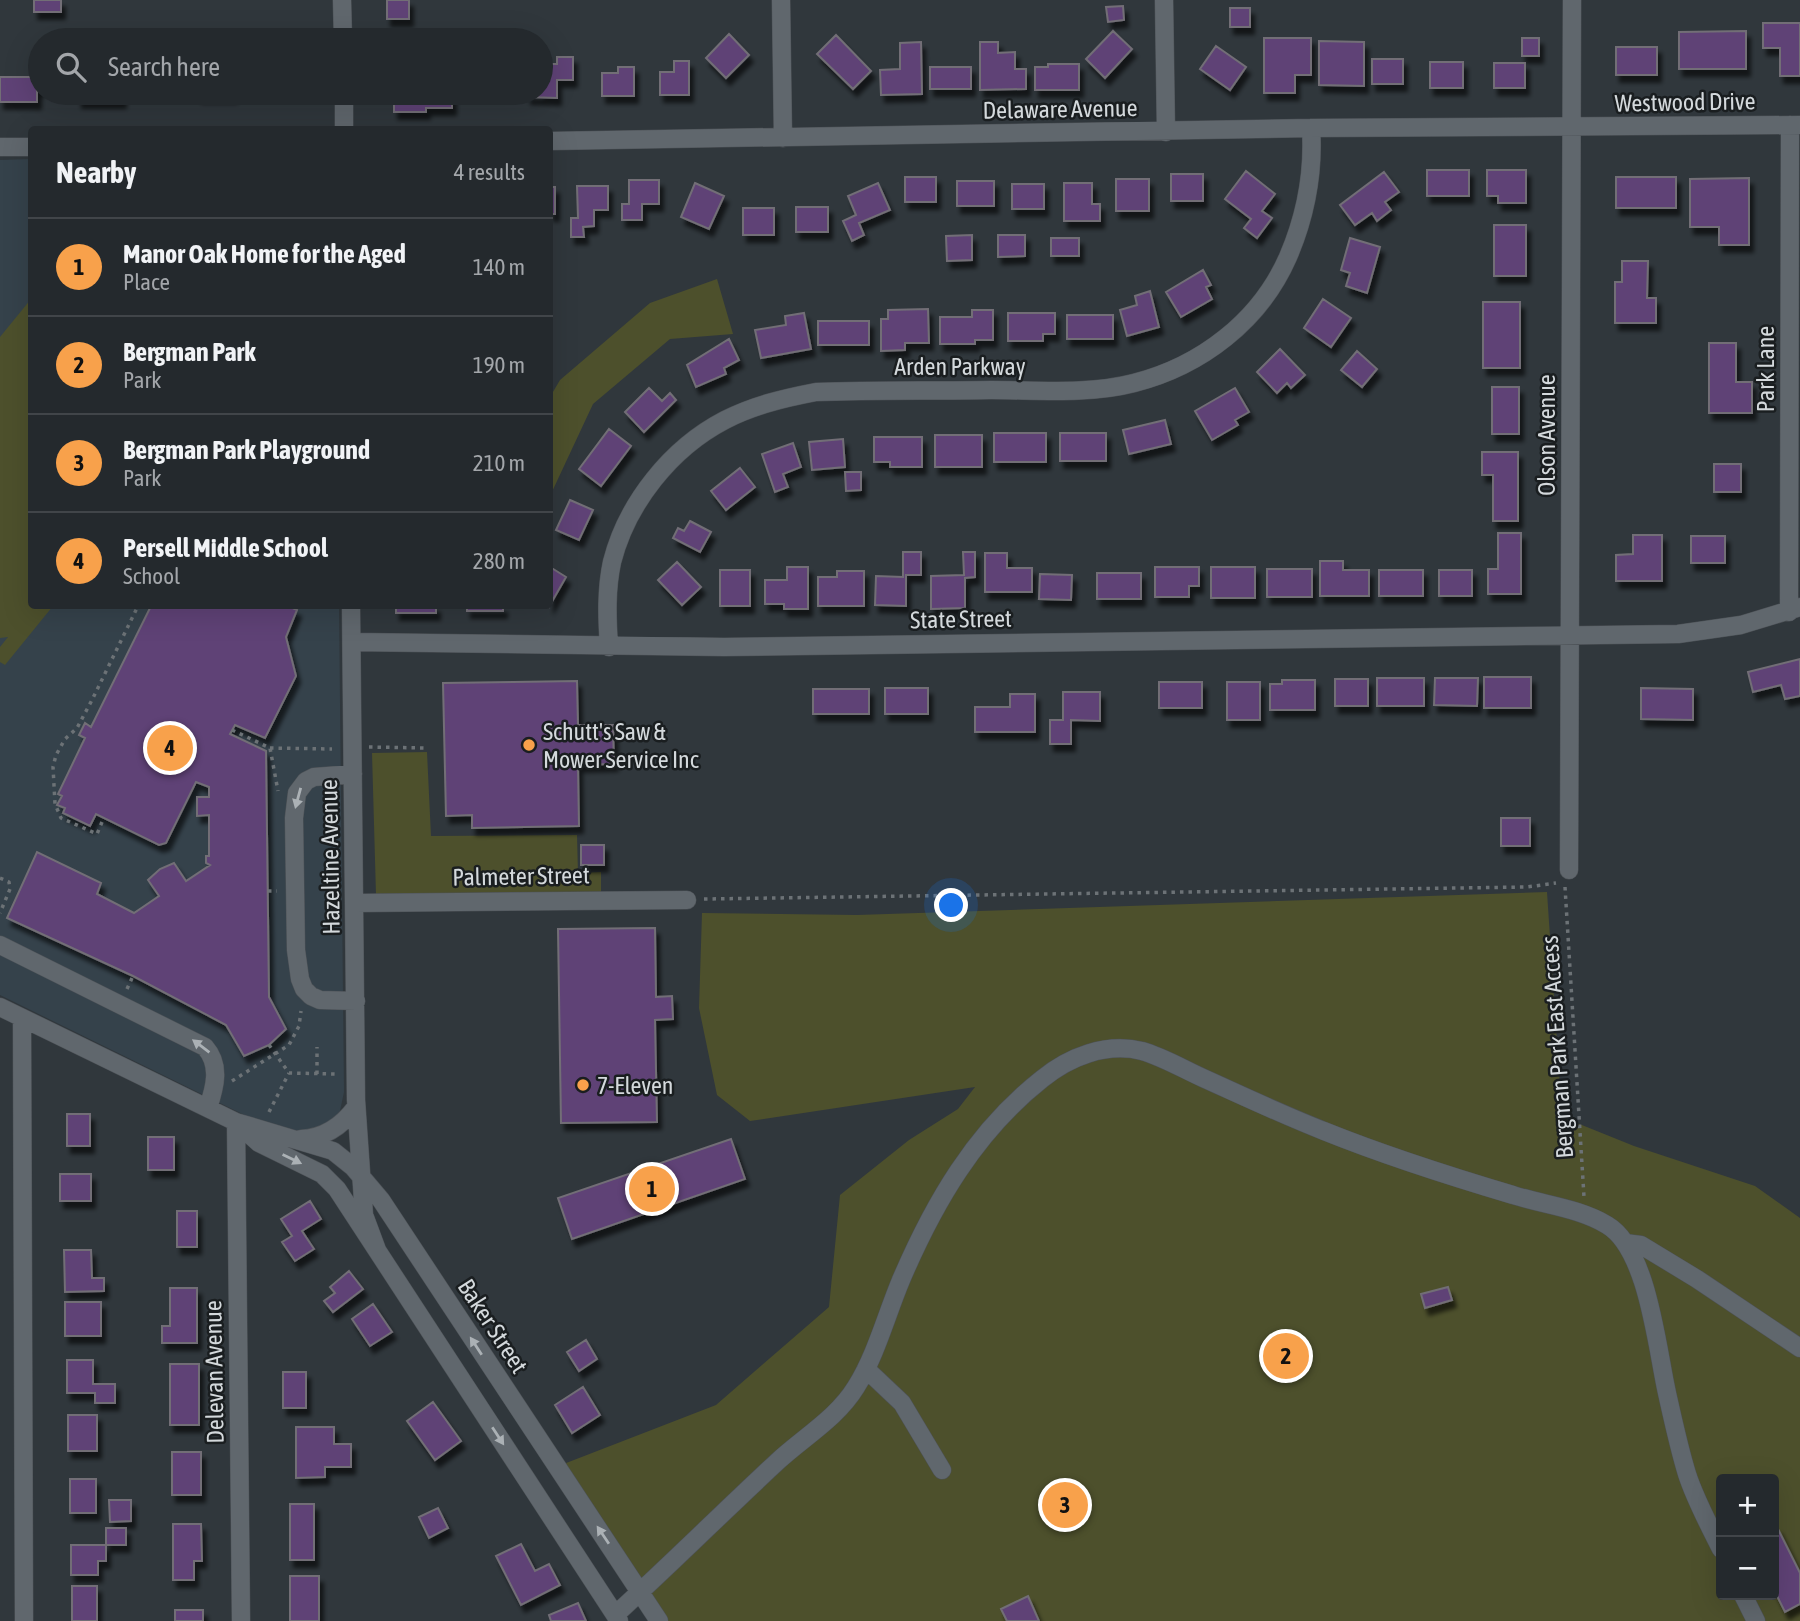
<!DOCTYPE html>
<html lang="en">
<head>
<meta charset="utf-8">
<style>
	body { margin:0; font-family:"Asap Condensed",sans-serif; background:#303539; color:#f1f3f6 }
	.controls { position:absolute; right:21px; bottom:21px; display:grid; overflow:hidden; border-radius:7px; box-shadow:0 7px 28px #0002 }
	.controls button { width:63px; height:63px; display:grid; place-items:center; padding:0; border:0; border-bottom:2px solid #414549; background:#24292d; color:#f1f3f6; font:35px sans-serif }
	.you { position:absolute; left:952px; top:906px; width:24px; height:24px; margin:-18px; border:5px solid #fff; border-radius:50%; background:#1a73e8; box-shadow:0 0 0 10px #1a73e833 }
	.badge { display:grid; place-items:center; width:46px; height:46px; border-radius:50%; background:#f8a14b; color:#111; font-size:23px; font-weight:700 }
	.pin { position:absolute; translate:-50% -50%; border:4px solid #fff; box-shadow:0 2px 7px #0006 }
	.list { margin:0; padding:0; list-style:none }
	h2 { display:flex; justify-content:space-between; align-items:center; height:91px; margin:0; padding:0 28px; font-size:30px }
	h2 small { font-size:23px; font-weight:400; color:#a3a6aa }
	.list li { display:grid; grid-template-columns:46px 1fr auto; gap:21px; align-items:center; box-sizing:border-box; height:98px; padding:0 28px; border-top:2px solid #414549 }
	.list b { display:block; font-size:26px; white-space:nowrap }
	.list p { margin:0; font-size:23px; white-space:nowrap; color:#a3a6aa }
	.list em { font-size:23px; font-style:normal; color:#a3a6aa }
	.icon { flex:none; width:38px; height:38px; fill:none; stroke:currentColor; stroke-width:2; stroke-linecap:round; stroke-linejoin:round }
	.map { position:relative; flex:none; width:1800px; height:1621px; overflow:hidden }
	.search { position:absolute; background:#24292d; box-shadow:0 7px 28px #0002; left:28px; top:28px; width:525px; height:77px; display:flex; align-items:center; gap:18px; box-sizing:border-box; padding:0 24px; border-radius:38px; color:#a3a6aa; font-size:26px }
	.panel { position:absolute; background:#24292d; box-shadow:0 7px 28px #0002; left:28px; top:126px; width:525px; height:483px; border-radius:7px }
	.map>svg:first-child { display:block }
</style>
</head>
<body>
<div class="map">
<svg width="1800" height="1621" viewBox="0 0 1800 1621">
	<defs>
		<filter id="shadow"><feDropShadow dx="4" dy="7" stdDeviation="2" flood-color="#0009"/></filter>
	</defs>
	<rect width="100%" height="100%" fill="#30373c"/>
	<path fill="#35424b" d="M31 159 32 606H339L344 1092 340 1111 328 1127 289 1137 0 995V160Z"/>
	<path fill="#4d502c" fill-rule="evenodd" d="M717 279 733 334 670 339 593 404 550 496V397L560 380 650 303Z
		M31 299 32 606H53L5 665 0 662V647L8 637 0 638V337Z
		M427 752 431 836 577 835 578 873 601 872V893L376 895 372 753Z
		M1547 892 1562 1117 1634 1146 1755 1186 1800 1218V1621H663L561 1465 716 1405 829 1307 840 1195 909 1140 958 1109 975 1087 750 1121 717 1095 699 1008 702 913 857 915ZM1721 1479H1774V1595H1721Z"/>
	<path fill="#5e4376" stroke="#726e76" stroke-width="2" filter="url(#shadow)" d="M34 0H61V12H34Z
		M387 0H409V19H387Z
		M1123 6 1124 20 1108 22 1106 7Z
		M1230 8H1250V27H1230Z
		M1763 23H1800V76H1780V48H1763Z
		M1113 31 1132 49 1105 78 1086 59Z
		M1746 31V69H1679V32Z
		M729 34 749 55 726 78 706 58Z
		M836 35 871 71 853 89 817 54Z
		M1264 38H1311V75H1295V93H1264Z
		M1522 38H1539V56H1522Z
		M1319 41 1364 42V86L1319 85Z
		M921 42 922 94 881 95 880 70 900 69V43Z
		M980 42H998V53L1015 52V69H1026V89L980 90Z
		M1216 46 1246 67 1230 90 1200 69Z
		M1616 47H1657V75H1616Z
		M557 57H573V80H557V98L527 97V93H541V64H557Z
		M1372 59H1403V84H1372Z
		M674 61H689V95H660V72H674Z
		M1430 62H1463V88H1430Z
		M1494 63H1525V88H1494Z
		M1048 64H1079V90H1035V67H1048Z
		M34 65H40V89H37V102H0V77H34Z
		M618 67H634V96H602V73H618Z
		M930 67H971V89H930Z
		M78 93H122V101H78Z
		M198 93H233V96H198Z
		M394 93H452V108H426V112H394Z
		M1427 170H1469V196H1427Z
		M1487 170H1526V203H1498V196H1487Z
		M1246 171 1275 194 1262 211 1272 218 1257 238 1244 228 1251 219 1225 199Z
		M1384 172 1399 192 1385 202 1391 210 1377 221 1372 213 1355 225 1340 205Z
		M1171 174H1203V201H1171Z
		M905 177H936V202H905Z
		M1616 177H1676V208H1616Z
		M1749 178V245H1719V227H1690V179Z
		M1116 179H1149V211H1116Z
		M629 180H659V204H642V220H622V204H629Z
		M957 181H994V206H957Z
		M695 183 724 196 709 229 681 217Z
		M878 183 890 210 859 223 864 235 852 241 843 221 856 215 848 196Z
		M1064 183H1092V204H1100V221H1064Z
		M1012 184H1044V209H1012Z
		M577 186H608V210H594V226L583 227 584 237H571V218H578Z
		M550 187H555V214H550Z
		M796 207H828V232H796Z
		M743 208H774V235H743Z
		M1494 225H1526V276H1494Z
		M972 235V260L947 261 946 236Z
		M998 235H1025V256L998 257Z
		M1051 238H1079V256H1051Z
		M1350 238 1380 247 1367 293 1346 286 1350 273 1341 270Z
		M1622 261H1648L1647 298H1656V323H1615V282H1622Z
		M1203 270 1211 285 1206 287 1212 299 1181 317 1166 292Z
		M1150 291 1159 327 1127 336 1120 310 1137 305 1135 296Z
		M1323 299 1351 318 1331 347 1304 328Z
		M1483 302H1520V368H1483Z
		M928 309 929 343H905V350L881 351V319H888V310Z
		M972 310H993V340H975V344H940V317H972Z
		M804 313 811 349 761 358 755 330 786 325 785 316Z
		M1008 313H1055V334H1043V341H1008Z
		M1067 315H1113V339H1067Z
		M818 321H869V345H818Z
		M729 339 739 360 724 368 726 374 696 387 687 365Z
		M1709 343H1736V382H1752V413H1709Z
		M1280 349 1305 375 1291 388 1287 383 1277 393 1257 372Z
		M1357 351 1377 369 1362 387 1341 370Z
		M1492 387H1519V434H1492Z
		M649 388 662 401 670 393 676 400 644 432 625 412Z
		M1235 388 1249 412 1235 420 1238 425 1212 440 1195 411Z
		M1165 420 1171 444 1129 454 1123 430Z
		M609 429 631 446 601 486 579 469Z
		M994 433H1046V462H994Z
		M1060 433H1106V461H1060Z
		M935 435H982V467H935Z
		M874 437H922V467H890V462H874Z
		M843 439 845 467 812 470 809 442Z
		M793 443 801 467 783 474 788 487 775 492 762 454Z
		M1482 452H1518V521H1493V475H1482Z
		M1714 464H1741V492H1714Z
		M740 468 755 487 726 510 711 491Z
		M845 472H861V490L846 491Z
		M570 500 593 510 579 540 556 530Z
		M690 521 711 532 700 552 673 538 678 528 684 531Z
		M1498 533H1521V594H1488V569H1498Z
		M1633 535H1662V581H1616V555L1633 554Z
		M1691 536H1725V563H1691Z
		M903 552H921V575H906V606L875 605 876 576 903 577Z
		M963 552H975V577L965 578V608L931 609V576L964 575Z
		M985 553H1007V568H1032V592H985Z
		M1320 561H1343V570H1369V596H1320Z
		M677 562 701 587 682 605 658 580Z
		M550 567 566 577 550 605Z
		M787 567H808V609H784V604H765V580H787Z
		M1155 567H1199V586H1189V597H1155Z
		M1211 567H1255V598H1211Z
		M1267 569H1312V597H1267Z
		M720 570H750V606H720Z
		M1379 570H1423V596H1379Z
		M1439 570H1472V596H1439Z
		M837 571H864V606H818V577H837Z
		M1097 573H1141V599H1097Z
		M1040 574 1072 575 1071 600 1039 599Z
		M151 606H288L297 610 286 637 296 676 265 738 235 725 230 734 266 751 269 997 286 1029 269 1045 244 1056 226 1025 133 976 7 918 37 852 101 883 97 894 134 913 159 896 148 880 160 869 174 863 186 881 210 865 206 863V856H209V815L197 816V797H209V787L196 782 166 843 159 845 96 814 90 826 63 813 65 808 57 805 62 796 58 794 85 738 79 735 85 723 91 727Z
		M396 606H436V613H396Z
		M467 606H503V611H467Z
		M1800 659V696L1785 699 1781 685 1753 692 1748 672Z
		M1484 677H1531V708H1484Z
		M1377 678H1424V706H1377Z
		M1435 678H1478L1477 706 1434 705Z
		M1335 679H1368V706H1335Z
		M1282 680H1315V710H1270V684H1282Z
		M577 681 578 725H613L614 764 578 765 579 826 472 828V815L446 816 443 683Z
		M1159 682H1202V708H1159Z
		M1227 682H1260V720H1227Z
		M885 688H928V714H885Z
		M1641 688 1693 689V720L1641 719Z
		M813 689H869V714H813Z
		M1063 692H1100V721L1071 720V744H1050V720H1063Z
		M1010 694H1035V732H975V707H1010Z
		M1501 818H1530V846H1501Z
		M581 845H604V865H581Z
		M655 928 656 997 672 996 673 1019 655 1020 657 1122 561 1123 558 929Z
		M67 1114H90V1146H67Z
		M148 1137H174V1170H148Z
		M731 1139 745 1179 572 1239 558 1198Z
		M60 1174H91V1201H60Z
		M310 1201 321 1219 302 1231 314 1249 295 1261 282 1242 292 1236 281 1219Z
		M177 1211H197V1247H177Z
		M64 1250H91L92 1278H104V1291L65 1292Z
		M349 1271 363 1289 333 1312 324 1301 335 1293 330 1287Z
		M1448 1287 1452 1300 1425 1308 1421 1294Z
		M170 1288H197V1343H162V1326H170Z
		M65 1302H101V1336H65Z
		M373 1304 392 1332 370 1346 352 1319Z
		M586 1340 597 1359 579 1371 567 1352Z
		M67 1360H93V1384H115V1403H95V1393H67Z
		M170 1364H199V1425H170Z
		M283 1372H306V1408H283Z
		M583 1387 600 1415 572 1433 555 1405Z
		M433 1402 461 1441 435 1460 407 1421Z
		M68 1415H97V1451H68Z
		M296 1427H334V1444H351V1467H325V1477L296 1478Z
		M172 1452H201V1495H172Z
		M70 1479H96V1513H70Z
		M109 1500H131V1521L110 1522Z
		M290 1504H314V1560H290Z
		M438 1508 448 1528 429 1538 419 1517Z
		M173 1524H201L202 1561H194V1580H173Z
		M1777 1527 1800 1573V1604L1785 1612 1774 1590V1529Z
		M106 1528H126V1545H106Z
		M521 1544 535 1571 549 1564 560 1585 521 1605 496 1556Z
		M71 1545H106V1561H98V1575H71Z
		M290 1576H319V1621H290Z
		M72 1586H97V1621H72Z
		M1028 1596 1039 1621H1007L1001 1609Z
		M578 1603 586 1621H551L549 1615Z
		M175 1610H203V1621H175Z"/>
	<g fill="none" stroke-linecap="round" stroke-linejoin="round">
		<defs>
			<path id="minor" d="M342 0 343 40
				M781 0 783 138
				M1164 0 1166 132
				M344 93V130
				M550 141 1311 128 1800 125
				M0 147H32
				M351 606 356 1100 364 1215 377 1250
				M1789 612 1790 125
				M352 642 724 647 1678 634 1741 625 1800 607
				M609 647C607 618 606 590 612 562 627 503 671 448 725 420 754 405 785 398 816 392 875 390 933 391 991 390 1037 390 1088 395 1134 383 1201 366 1260 321 1288 257 1306 215 1314 174 1311 128
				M353 774 314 777 306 781 297 793 294 818 296 950 300 979 304 989 311 996 320 1000 356 1001
				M1569 870 1572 0
				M355 903 687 900
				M0 945 205 1047C221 1065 215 1087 208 1108
				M0 1007 236 1122 333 1151 353 1167 381 1200 659 1621
				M22 1018 24 1621
				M236 1122 241 1621
				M238 1124 259 1143 322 1174 337 1189 619 1621
				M301 1139C325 1138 342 1126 356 1107
				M1625 1243 1641 1245 1697 1279 1800 1348
				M866 1369 902 1403 942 1470
				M1743 1595 1756 1621
				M615 1615C670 1565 723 1512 778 1461 804 1437 837 1418 856 1387 876 1355 886 1316 901 1280 934 1203 975 1132 1042 1079 1069 1057 1106 1042 1142 1051 1163 1057 1183 1069 1203 1078 1243 1096 1283 1115 1324 1131 1386 1156 1449 1176 1513 1195 1544 1205 1579 1208 1607 1225 1648 1249 1657 1349 1667 1393 1673 1420 1679 1448 1687 1474 1695 1499 1709 1525 1721 1549"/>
		</defs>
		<use href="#minor" stroke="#4d5257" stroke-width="19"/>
		<path stroke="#6c7276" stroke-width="3.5" stroke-dasharray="3.5 5" stroke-linecap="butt" d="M232 730 270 748 278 791
			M369 747 425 748
			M270 748 332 749
			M102 822 97 834 61 818 55 804 53 767 56 755 65 739 77 728 92 700 138 606
			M0 878 9 882 10 889 0 913
			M1565 887 1584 1197
			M268 891H277
			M704 899 1527 887 1556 883
			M127 989 133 976
			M269 1045 289 1073 335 1074
			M317 1074V1047
			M232 1081 289 1045 299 1026 301 1011
			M269 1112 289 1073"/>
		<use href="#minor" stroke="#60676d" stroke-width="18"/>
	</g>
	<defs><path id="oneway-solid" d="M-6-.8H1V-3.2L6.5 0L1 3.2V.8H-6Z" transform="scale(1.75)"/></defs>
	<g fill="#abb1b5">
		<use href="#oneway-solid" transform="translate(298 798) rotate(105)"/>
		<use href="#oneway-solid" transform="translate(201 1046) rotate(-143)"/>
		<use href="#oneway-solid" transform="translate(292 1159) rotate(26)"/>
		<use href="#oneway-solid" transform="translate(476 1346) rotate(-123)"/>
		<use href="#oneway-solid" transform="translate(498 1436) rotate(57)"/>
		<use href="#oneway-solid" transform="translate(603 1535) rotate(-124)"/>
	</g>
	<g fill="#f8a14b" stroke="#1a1e20" stroke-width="2.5">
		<circle cx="529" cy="745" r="7"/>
		<circle cx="583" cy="1085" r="7"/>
	</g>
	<g text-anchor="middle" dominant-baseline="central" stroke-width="5" stroke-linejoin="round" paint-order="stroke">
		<g font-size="24" fill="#d4d9dc" stroke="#1a1e20">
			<text transform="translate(1685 102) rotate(-1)">Westwood Drive</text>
			<text transform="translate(1060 109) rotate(-1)">Delaware Avenue</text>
			<text x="960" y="366">Arden Parkway</text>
			<text transform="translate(1765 369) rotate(-90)">Park Lane</text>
			<text transform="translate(1546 435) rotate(-90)">Olson Avenue</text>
			<text transform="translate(961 619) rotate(-1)">State Street</text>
			<text transform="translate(330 857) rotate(-91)">Hazeltine Avenue</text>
			<text transform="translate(521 876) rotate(-1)">Palmeter Street</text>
			<text transform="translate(1557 1047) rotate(-94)">Bergman Park East Access</text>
			<text transform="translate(493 1326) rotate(57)">Baker Street</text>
			<text transform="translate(214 1372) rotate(-91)">Delevan Avenue</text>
		</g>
		<g font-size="24" fill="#d4d9dc" stroke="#1a1e20" text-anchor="start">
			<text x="543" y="731">Schutt's Saw &amp;<tspan x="543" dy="28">Mower Service Inc</tspan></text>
			<text x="597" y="1085">7-Eleven</text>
		</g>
	</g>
</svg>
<div class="controls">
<button>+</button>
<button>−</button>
</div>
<div class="you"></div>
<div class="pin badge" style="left:652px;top:1189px">1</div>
<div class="pin badge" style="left:1286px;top:1356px">2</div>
<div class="pin badge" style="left:1065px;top:1505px">3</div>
<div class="pin badge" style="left:170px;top:748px">4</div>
<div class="search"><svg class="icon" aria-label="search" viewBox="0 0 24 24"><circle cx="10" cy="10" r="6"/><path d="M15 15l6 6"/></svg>Search here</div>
<section class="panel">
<h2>Nearby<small>4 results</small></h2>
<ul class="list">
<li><span class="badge">1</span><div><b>Manor Oak Home for the Aged</b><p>Place</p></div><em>140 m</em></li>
<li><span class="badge">2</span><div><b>Bergman Park</b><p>Park</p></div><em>190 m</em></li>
<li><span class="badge">3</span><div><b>Bergman Park Playground</b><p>Park</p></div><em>210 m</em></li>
<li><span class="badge">4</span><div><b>Persell Middle School</b><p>School</p></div><em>280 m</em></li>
</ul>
</section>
</div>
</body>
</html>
